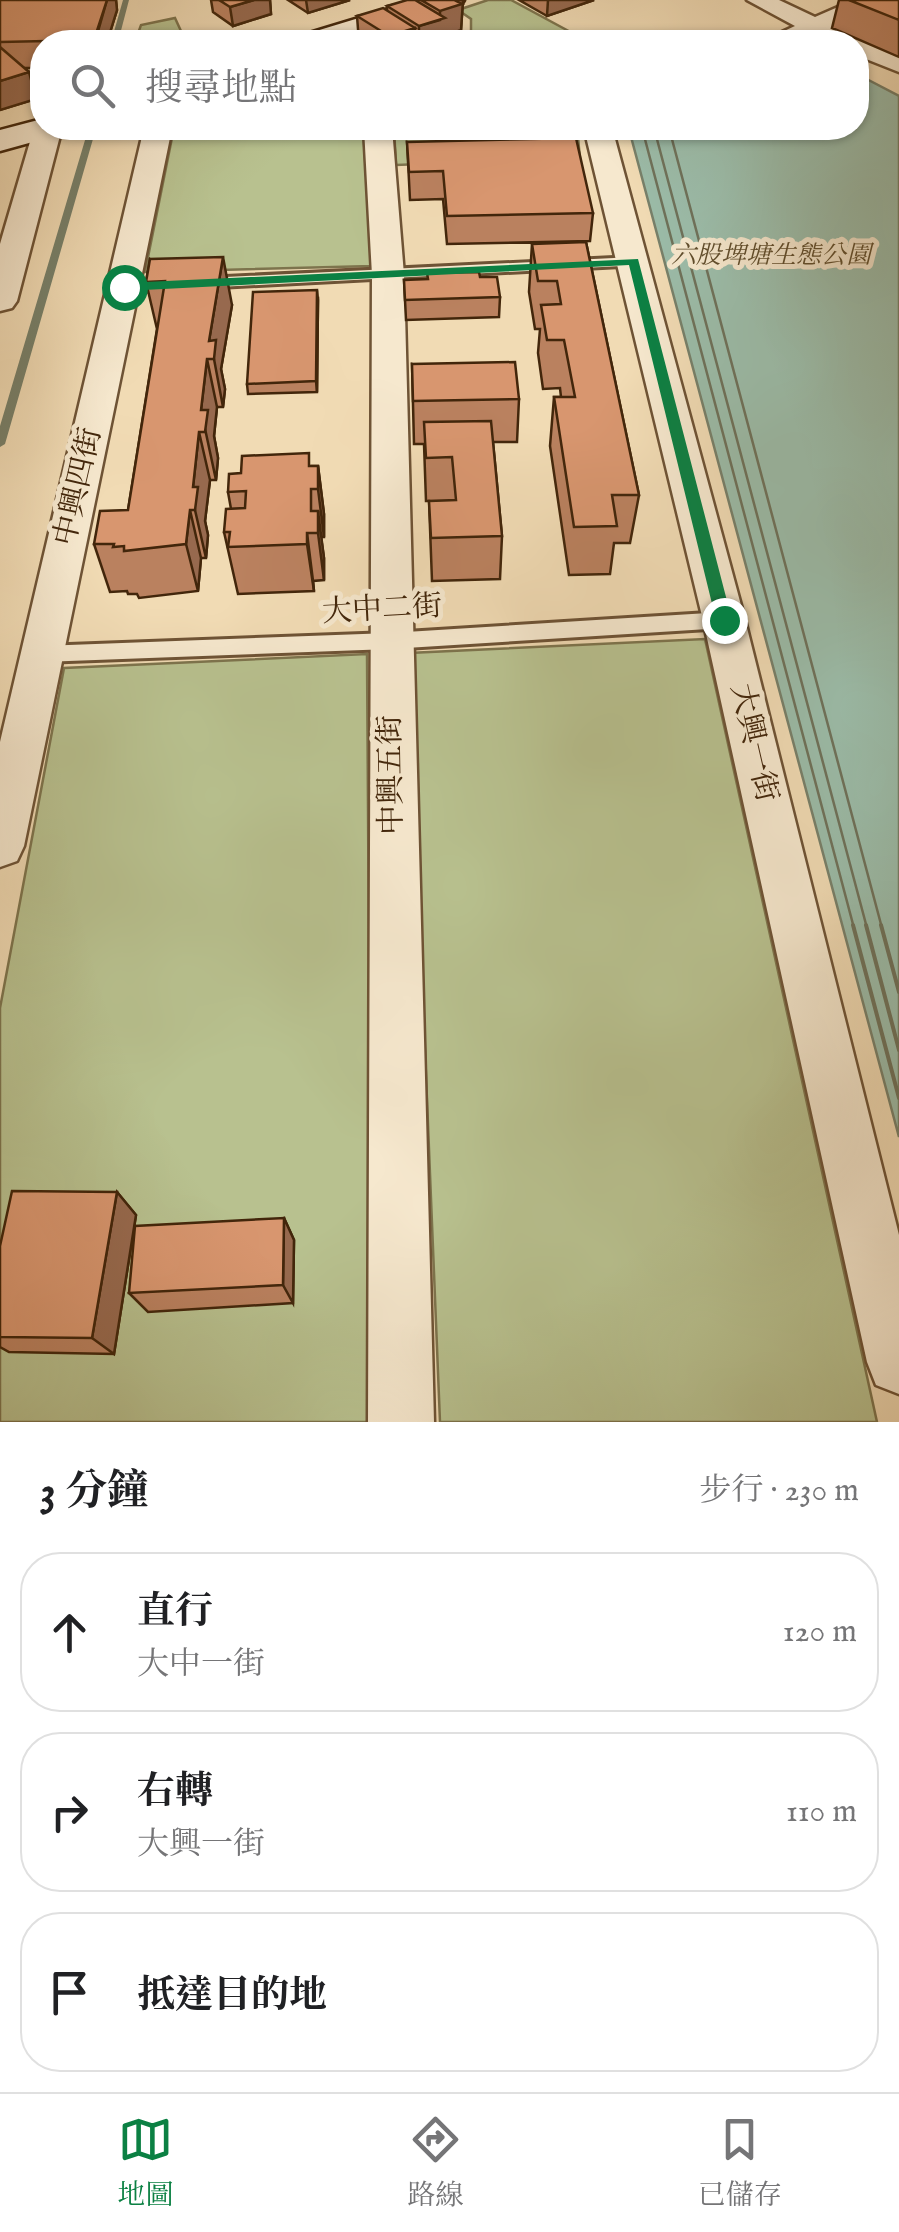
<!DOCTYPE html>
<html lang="zh-TW">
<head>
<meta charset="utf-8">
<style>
	body { margin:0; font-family:"IM FELL English","Noto Serif TC",serif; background:#f6f6f6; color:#202124 }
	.stop { position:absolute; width:30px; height:30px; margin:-22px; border:8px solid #0b8043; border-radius:50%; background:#fff }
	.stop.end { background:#0b8043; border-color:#fff; box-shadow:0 2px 10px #0008 }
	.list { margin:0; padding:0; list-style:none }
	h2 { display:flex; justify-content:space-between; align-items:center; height:130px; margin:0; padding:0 40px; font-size:42px }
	h2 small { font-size:32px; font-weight:400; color:#757577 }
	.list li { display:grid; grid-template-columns:65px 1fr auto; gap:30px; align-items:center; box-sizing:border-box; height:160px; margin:0 20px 20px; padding:0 20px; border:2px solid #e0e0e0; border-radius:40px }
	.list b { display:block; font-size:38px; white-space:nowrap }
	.list p { margin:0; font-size:32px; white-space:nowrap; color:#757577 }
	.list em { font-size:32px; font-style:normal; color:#757577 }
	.icon { flex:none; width:55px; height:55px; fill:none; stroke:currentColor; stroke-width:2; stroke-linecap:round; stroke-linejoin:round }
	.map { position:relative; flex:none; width:899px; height:1422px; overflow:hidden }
	.search { position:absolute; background:#fff; box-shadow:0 2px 8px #0004; left:30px; right:30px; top:30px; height:110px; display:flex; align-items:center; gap:25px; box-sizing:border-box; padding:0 35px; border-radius:40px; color:#757577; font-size:38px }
	.sheet { height:670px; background:#fff }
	nav { display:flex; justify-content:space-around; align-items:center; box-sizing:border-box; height:140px; border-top:2px solid #e0e0e0; background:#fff; font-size:28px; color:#757577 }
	nav a { display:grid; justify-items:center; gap:5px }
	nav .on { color:#0b8043 }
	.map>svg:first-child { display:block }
</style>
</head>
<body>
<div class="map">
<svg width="899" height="1422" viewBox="0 0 899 1422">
	<rect width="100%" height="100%" fill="#f1dbb4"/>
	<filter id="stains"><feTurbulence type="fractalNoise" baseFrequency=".002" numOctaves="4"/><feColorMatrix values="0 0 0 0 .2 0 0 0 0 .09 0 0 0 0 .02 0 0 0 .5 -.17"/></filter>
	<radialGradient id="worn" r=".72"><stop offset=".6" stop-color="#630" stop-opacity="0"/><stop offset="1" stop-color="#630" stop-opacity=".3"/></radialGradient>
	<path fill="#b8c18f" stroke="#7d744d" stroke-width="2.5" d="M488 0H511L589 42H458L471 32V19L458 10Z
		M175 18 186 42H135L141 25Z
		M174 128H363L372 266 145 272Z
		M394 128H577L580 158 396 165Z
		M705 639 877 1422H440L409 653Z
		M367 654 372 1422H0V1008L64 668Z"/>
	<path fill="#9bbca9" stroke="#77806a" stroke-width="2.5" d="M857 74 899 96V1137L630 133 634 128H856Z"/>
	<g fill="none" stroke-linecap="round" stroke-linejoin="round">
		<path stroke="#6e715a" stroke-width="2.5" d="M642 128 854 928
			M654 128 867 928
			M669 128 882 928"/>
		<path stroke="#6e715a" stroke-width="4" d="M853 925 899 1098
			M866 925 899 1050
			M881 925 899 992"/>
		<path fill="#77806a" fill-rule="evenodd" d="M123 0H129L118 42H111Z
			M88 130 95 132 5 444 0 447V426Z"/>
		<defs>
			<path id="lane" d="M634 257 642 262 640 265 124 292 116 287 124 282Z
				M724 612 735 620 724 628 390 649 42 662 31 654 42 646 390 633Z"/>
			<path id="street" d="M747 0H779L815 17 854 0H886L836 26 847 35 835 42 815 36 800 42H768L771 37 795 26Z
				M856 37 899 54V72L856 55V42H845Z
				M42 121V128H62L17 301 12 308 0 311V244L34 128Z
				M144 128H172L24 846 17 861 0 867V742Z
				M364 128H392L404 275 434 1422H368L372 275Z
				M584 128H612L745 620 899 1235V1394L876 1385 867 1362 703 620Z"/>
			<path id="secondary" d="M418 0H464L460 6 345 42H298L303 35Z
				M42 119V128H63L58 135 0 151V130Z"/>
		</defs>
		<use href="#lane" stroke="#6e5335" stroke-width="6"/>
		<use href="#street" stroke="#6e5335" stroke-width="5"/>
		<use href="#secondary" stroke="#42260b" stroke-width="5"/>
		<use href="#lane" fill="#f6e8ce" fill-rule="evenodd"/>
		<use href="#street" fill="#f6e8ce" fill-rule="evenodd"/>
		<use href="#secondary" fill="#f6e8ce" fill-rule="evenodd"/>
	</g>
	<path fill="#ba815f" stroke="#42260b" stroke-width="2.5" d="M0 0H116L117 10 107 42H42V68H24L29 72 36 99 0 110Z
		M211 0H270L271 14 233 26 213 12Z
		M288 0H350L308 13Z
		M416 0H463L461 30 445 36V42H359L357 16 387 10V6Z
		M519 0H594L547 16Z
		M839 0H899V57L832 28Z
		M407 142 593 213 590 241 447 244 443 199 410 200Z
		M586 242 639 495 630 543H614L610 574 569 575 550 446 554 397H561L560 388 543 389 538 353 540 329H535L529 292 532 244Z
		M150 259 232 305 221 369 225 389 223 407H217L214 436 218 458 216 480H210L205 521 208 535 206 558H201L198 591 139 598 137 594H128L127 591 110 592 94 544 128 510 157 329 146 282Z
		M404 280 500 297 499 317 406 320Z
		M318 300 317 392 248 394 247 384Z
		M412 364 519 399 517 442H493L502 536 500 579 432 581 429 501H426L424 444H414Z
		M311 466H318L324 514V537H321L324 558V580L313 581 314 591 238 594 224 532 231 509 228 492Z
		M117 1192 136 1215 114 1354 9 1352 0 1347V1246Z
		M284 1218 294 1240 293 1303 148 1312 129 1293Z"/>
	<path fill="#97694e" stroke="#42260b" stroke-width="2.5" d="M107 0H116L117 10 107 42H95Z
		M254 0H270L271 14 233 26 230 7Z
		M306 0H350L308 13Z
		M451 0H463L461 30 445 36V42H419V26L440 20V11Z
		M548 0H594L547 16Z
		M415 28 416 42H389V36Z
		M29 72 36 99 0 110V81Z
		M223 257 232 305 221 369 225 389 223 407 214 359 209 341Z
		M317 290 318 300 317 392 316 381Z
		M207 359 217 407 214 436 218 458 216 480 201 410Z
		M199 432 210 480 205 521 208 535 206 558 195 510 193 487Z
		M318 466 324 514V537L318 489Z
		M190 510 201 558 198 591 186 544Z
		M318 511 324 558V580L318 533Z
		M307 533 313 581 314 591 307 544Z
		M117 1192 136 1215 114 1354 92 1338Z
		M284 1218 294 1240 293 1303 283 1285Z"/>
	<path fill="#d8966f" stroke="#42260b" stroke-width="2.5" d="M0 0H107L94 40 0 42Z
		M219 0H254L230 7Z
		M407 0H415L445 18 419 26 387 6Z
		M421 0H454L462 4 440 11Z
		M849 0H899V20Z
		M383 8 415 28 389 36 357 16Z
		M0 47 29 72 0 81Z
		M576 138 593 213 447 216 443 171 409 172 407 142Z
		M586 242 639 495H612L617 526 574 527 554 397H575L564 340H547L541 305 561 304 557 281H538L532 244Z
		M223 257 209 341 216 340 214 359H207L201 410H208L205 432H199L193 487H198L195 510H190L186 544 124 551V546L113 547 114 544H94L100 511 128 510 165 281 146 282 150 259Z
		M479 272 480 277H497L500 297 405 300 404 280 428 279 427 273Z
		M317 290 316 381 247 384 253 292Z
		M515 362 519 399 413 401 412 364Z
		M491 421 502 536 431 538 429 501 456 500 452 457 426 458 424 422Z
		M309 453V466H318V489H311V511H318V533H307V544L228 547 230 532H224L226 509 245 508 246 491 228 492 229 474 241 473 242 456Z
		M12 1191 117 1192 92 1338 0 1337V1246Z
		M284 1218 283 1285 129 1293 135 1226Z"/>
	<path fill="#0b8043" d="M638 259 732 620 724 625 716 620 629 265 124 291 118 287 124 283Z"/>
	<g text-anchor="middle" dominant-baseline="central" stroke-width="10" stroke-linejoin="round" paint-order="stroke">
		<g font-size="25" font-style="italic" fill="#604d2c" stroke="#f6e8ce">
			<text x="771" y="256">六股埤塘生態公園</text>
		</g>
		<g font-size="30" fill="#42260b" stroke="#f6e8ce">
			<text transform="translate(79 487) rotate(-77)">中興四街</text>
			<text transform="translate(382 610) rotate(-3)">大中二街</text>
			<text transform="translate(753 743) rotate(77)">大興一街</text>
			<text transform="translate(392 775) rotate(-91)">中興五街</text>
		</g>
	</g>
	<rect width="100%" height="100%" filter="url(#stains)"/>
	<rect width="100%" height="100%" fill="url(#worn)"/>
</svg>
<div class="stop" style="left:124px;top:287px"></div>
<div class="stop end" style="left:724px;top:620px"></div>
<div class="search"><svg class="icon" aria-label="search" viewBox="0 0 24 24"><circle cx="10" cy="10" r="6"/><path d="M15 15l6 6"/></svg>搜尋地點</div>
</div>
<section class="sheet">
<h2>3 分鐘<small>步行 · 230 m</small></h2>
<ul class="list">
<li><svg class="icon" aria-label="ahead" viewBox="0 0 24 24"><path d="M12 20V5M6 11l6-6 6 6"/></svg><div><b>直行</b><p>大中一街</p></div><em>120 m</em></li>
<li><svg class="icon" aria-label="right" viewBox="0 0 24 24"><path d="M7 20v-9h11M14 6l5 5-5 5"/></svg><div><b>右轉</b><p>大興一街</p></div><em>110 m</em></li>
<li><svg class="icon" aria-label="arrive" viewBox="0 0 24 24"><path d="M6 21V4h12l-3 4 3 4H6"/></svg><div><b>抵達目的地</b></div></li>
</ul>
</section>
<nav>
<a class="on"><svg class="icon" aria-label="map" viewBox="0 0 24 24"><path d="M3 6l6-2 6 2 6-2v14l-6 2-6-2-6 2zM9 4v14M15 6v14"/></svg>地圖</a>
<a><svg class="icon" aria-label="directions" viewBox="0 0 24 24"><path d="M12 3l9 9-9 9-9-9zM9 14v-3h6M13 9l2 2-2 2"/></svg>路線</a>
<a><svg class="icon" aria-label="saved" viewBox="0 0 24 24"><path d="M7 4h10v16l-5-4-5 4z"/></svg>已儲存</a>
</nav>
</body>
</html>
